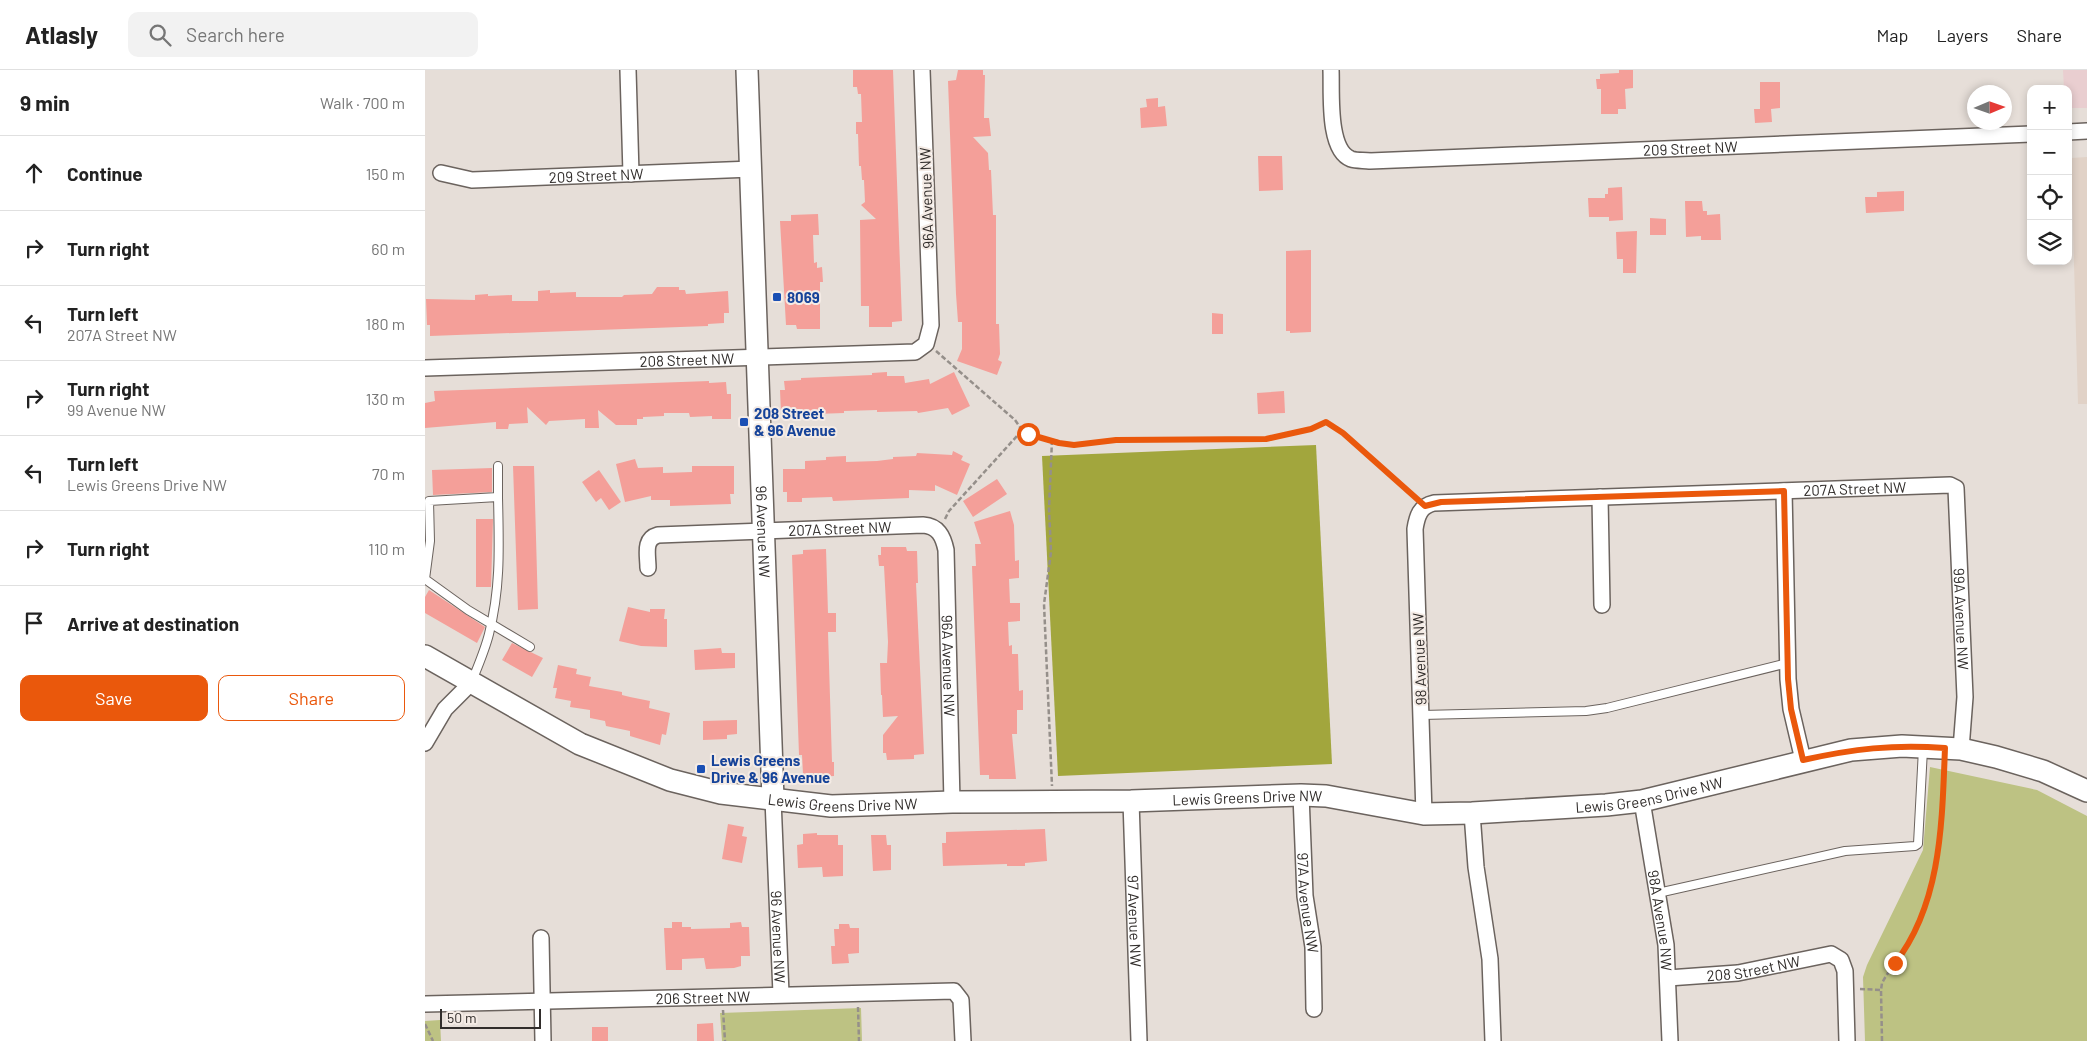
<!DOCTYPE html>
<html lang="en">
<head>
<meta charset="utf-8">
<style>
	body { margin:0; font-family:Barlow,sans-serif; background:#f2f2f2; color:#222 }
	.controls { position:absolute; right:15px; top:15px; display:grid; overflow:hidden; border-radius:10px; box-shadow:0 2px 8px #0003 }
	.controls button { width:45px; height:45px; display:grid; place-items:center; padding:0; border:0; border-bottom:1px solid #e0e0e0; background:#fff; color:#222; font:25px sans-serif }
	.compass { position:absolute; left:1542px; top:15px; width:45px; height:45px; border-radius:50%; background:#fff; box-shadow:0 2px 8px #0003; rotate:88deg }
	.scale { position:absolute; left:15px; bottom:12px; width:101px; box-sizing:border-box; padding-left:5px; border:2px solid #312d2b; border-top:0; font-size:14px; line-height:18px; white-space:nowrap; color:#312d2b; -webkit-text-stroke:4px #f4ebe5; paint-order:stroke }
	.stop { position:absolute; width:15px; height:15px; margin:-11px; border:4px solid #ea580c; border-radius:50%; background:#fff }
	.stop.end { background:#ea580c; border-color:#fff; box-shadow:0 1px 5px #0008 }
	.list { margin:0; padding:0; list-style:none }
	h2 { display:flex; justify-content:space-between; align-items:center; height:65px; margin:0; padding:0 20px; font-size:21px }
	h2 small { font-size:16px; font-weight:400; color:#767676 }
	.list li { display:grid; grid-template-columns:32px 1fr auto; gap:15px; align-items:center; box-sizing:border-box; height:75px; padding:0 20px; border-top:1px solid #e0e0e0 }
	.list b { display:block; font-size:19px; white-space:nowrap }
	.list p { margin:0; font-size:16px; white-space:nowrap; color:#767676 }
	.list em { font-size:16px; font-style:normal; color:#767676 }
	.actions { display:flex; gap:10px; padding:15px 20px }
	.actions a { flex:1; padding:11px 0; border:1px solid #ea580c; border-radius:10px; text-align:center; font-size:18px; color:#ea580c }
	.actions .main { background:#ea580c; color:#fff }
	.icon { flex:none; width:28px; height:28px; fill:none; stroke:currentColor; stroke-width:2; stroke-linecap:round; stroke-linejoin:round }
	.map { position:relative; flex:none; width:1662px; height:971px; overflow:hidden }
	header { display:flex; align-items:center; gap:30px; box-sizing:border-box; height:70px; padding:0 25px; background:#fff; border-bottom:1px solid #e0e0e0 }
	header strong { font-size:24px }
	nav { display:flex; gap:28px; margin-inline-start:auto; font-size:18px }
	.search { width:350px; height:45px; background:#f2f2f2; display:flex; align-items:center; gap:12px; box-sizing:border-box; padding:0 18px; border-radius:10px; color:#767676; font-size:19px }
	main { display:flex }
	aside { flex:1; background:#fff }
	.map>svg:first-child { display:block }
</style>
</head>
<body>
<header>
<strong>Atlasly</strong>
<div class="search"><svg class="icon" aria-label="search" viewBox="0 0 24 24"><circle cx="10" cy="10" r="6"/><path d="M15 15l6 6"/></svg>Search here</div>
<nav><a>Map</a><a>Layers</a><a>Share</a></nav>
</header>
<main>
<aside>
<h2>9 min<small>Walk · 700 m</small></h2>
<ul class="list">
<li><svg class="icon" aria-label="ahead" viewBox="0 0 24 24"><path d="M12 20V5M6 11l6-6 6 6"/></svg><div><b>Continue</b></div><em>150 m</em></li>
<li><svg class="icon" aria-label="right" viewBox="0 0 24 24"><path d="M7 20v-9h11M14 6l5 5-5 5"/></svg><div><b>Turn right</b></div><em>60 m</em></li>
<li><svg class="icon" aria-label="left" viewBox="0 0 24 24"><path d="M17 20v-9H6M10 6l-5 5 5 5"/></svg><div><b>Turn left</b><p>207A Street NW</p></div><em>180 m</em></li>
<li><svg class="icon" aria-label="right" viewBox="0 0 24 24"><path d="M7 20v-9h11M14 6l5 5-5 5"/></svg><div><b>Turn right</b><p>99 Avenue NW</p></div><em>130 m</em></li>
<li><svg class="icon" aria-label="left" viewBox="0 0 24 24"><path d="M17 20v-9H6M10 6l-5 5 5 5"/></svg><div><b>Turn left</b><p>Lewis Greens Drive NW</p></div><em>70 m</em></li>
<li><svg class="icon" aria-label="right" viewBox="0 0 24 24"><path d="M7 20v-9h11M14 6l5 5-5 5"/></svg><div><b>Turn right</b></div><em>110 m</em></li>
<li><svg class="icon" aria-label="arrive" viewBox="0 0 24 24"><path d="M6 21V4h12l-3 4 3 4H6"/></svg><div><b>Arrive at destination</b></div></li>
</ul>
<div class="actions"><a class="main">Save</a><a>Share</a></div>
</aside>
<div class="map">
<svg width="1662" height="971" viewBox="0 0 1662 971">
	<rect width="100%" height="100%" fill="#e6ded8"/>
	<path fill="#e1d2c7" d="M1662 87V334H1653L1646 88Z"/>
	<path fill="#e9ced0" d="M1638 0H1662V38H1643V19H1639Z"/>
	<path fill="#bdc283" d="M1505 697 1612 720 1662 746V971H1440L1438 907 1442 895 1498 780Z
		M436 938 437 971H297L295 943Z
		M15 950 16 971H0V951Z"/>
	<path fill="#a2a63d" d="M891 375 907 694 633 706 617 386Z"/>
	<path fill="#f49f99" d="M428 0H468L477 251 467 252V257H444V236H436L435 150 451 149 436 135 440 132 439 110H437L436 96H434L433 64H431V52H437L436 24H433L432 17H428Z
		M533 0H558V5H560L559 48H564L566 66 548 67 563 83 564 100H566L568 145H571V254H574L575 284 573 290 577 292 572 305 532 291 537 279V252H533L531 224 523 11 531 10Z
		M1194 0H1208V18L1200 19 1201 39H1193V44H1176V19H1172L1171 9H1175V4L1194 3Z
		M1335 12H1355V38L1346 39 1347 52 1330 53 1329 39H1335Z
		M733 28V37L740 36 742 56 716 58 715 38 722 37 721 29Z
		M833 86H857L858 120 834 121Z
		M1197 117 1198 150 1184 151V147H1164L1163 128H1180V124H1183V118Z
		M1479 121V141L1441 143 1440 127H1452V122Z
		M1260 131H1277L1278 141H1282V145L1295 144 1296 170H1276V166L1261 167Z
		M393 144 394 165H388L389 193 392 192V198L397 197 398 212H395V259H372L371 255H361L355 151H366V145Z
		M1225 148 1241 149V165H1225Z
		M1212 161 1211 203H1198V189H1192L1191 162Z
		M886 180V262L865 263V261H861V181Z
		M232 217H254V220H260L261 224 303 221 304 243H299V253L283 254V256L5 266V255H2L1 229 50 230V225L63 224V226L87 225V231H113V221L125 220V223L151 222V227H197L199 225 227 224Z
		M787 243 798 244V264H787Z
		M462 302V306H479L480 313 504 309 505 314 529 302 545 336 527 345 523 338 493 343 492 341 452 342V340L419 341V343L391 344V345L378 346V342L356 343 355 320H360L359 311 376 310V308L447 305V303Z
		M284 311V313L301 312 302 324H306V349H287V346L265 347 264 343H239V346L218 347V349H212V355H191L173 340 174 358H160V349L124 351 121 355 102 337 103 353 84 354 83 359H71V352L0 358V333L10 331 9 321Z
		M859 321 860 343 833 344 832 323Z
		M528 381 538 386 536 390 545 394 532 425 510 415V421L484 420V428L408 431 407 427 377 428V432H362V422H358V399H380V391L401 390V387L421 386V392L452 391 468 389V387L491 386 492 383 527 385Z
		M210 389 213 398 238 397V403L267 402V396H309V424H305L306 434 245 436V430H226V426L200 432 191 394Z
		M88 396H109L113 539 93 540Z
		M67 398V422L8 425 7 400Z
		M174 400 196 432 184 440 176 428 171 432 157 412Z
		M572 409 582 424 548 447 538 431Z
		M585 441 589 455 590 491 594 490V508L584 509 585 533H595V551L583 552 584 576 587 575V584H593L594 621 598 620V640H592V664H587L591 709H564V705H555L547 496H551L550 474H556L549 452Z
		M51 449H68L66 517H51Z
		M456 477H481L482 481H492L493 513H491L499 684 489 685V689L462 690 461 683H458V665L473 646 458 647 457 625H456L455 593H462L463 572 459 496H454L453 485H456Z
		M401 479 403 543H411V562H403L407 692H409V706L388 707V703L378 704 377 685H374L367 485 378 484V480Z
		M4 520 60 557 52 573 0 543V527Z
		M203 537 225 542V539H240L239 549H242V577L216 576 194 571Z
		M87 573 118 588 107 607 77 590Z
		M296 578 297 583H310V598L270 600 269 580Z
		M133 595 152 599 151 604 166 607 164 616 197 622V625L205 627 225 631 224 638 245 643 241 665 237 664 235 675 205 666V661L181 656 180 651 165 648V640L145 637 146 631 130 628 132 618H128Z
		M312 650V664L302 665V669L278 670V651Z
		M303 754 319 757 317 766 322 767 317 793 297 789Z
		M620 759 622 791 600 793V796H582V794L518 796 517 773H521V762Z
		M392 763V765H413V775H418V806L398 807 397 797 373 798 372 775 378 774V764Z
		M446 765H461L462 775H466V800L448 801Z
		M247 852H257V857H266V859L305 858V853L316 852 317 857H324L325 886H316V896L309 898 281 899 279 888 257 889V900H241L239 858H247Z
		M414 854H424L425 858H434V883L423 884 424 893 407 894 406 876H410L409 859H414Z
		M288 953 289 971H272V954Z
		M167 957H183V971H167Z"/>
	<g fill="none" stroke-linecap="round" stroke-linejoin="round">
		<defs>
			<path id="lane" d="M73 396V427L4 431 5 471 0 509 43 540 105 577
				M47 611C53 596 60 580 64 564 76 517 74 475 73 427
				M997 645 1161 641 1182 638 1363 593
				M1233 823 1420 781 1490 776 1493 774 1498 679"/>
			<g id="street">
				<path d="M203 0 206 104"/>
				<path id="s1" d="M906 0C907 21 902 80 926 89 932 91 939 90 945 91L1606 64"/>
				<path d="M1643 62 1662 61"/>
				<path id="s2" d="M16 103 47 110 327 99"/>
				<path id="s3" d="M0 298 490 282 501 274 506 255 497 0"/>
				<path d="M1359 421 1363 609 1366 639 1378 690"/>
				<path d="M1175 427 1177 535"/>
				<path id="s4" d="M223 498C223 485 218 469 233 465L498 455C513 456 518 466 521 480L527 732"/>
				<path d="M0 673 20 639 46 613"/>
				<path id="s5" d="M876 725 880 826 888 877 889 939"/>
				<path id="s6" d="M348 729 356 924"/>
				<path id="s7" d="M706 731 714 971"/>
				<path id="s8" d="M1217 731 1241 875 1245 971"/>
				<path d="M1047 743 1051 797 1065 889 1068 971"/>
				<path id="s9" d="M999 744 990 459C992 446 995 436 1009 433L1525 415 1531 418 1540 627 1536 679"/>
				<path d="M116 868 118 971"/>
				<path id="s10" d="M1243 908 1313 903 1406 884 1416 890 1420 901 1422 971"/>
				<path id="s11" d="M0 934 529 921 536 930 538 971"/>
			</g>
			<g id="secondary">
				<path id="s12" d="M322 0 348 729"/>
				<path id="s13" d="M0 586 155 674 245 710 296 723 406 736 527 732 706 731 876 725 901 726 999 744 1047 743 1181 735 1217 731 1426 680 1477 676 1536 679 1571 687 1618 701 1662 721"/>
			</g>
		</defs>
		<use href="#lane" stroke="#6b635e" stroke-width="10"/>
		<use href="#street" stroke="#6b635e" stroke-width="18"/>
		<use href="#secondary" stroke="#6b635e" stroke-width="24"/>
		<path stroke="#958f8a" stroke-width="2.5" stroke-dasharray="5 2.5" stroke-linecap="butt" d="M511 281 590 350 595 357V364
			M627 370 624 439 626 482 619 534 627 716
			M520 449 524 441 592 366 599 363 649 375 691 370 841 369 886 359 901 352 918 363 991 428
			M1435 919 1456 920
			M433 937 434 971
			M298 940 300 971
			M0 954 8 971
			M1457 971 1456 920 1457 913C1466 896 1480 882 1488 865 1515 812 1515 751 1519 693"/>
		<use href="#lane" stroke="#fff" stroke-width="8"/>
		<use href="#street" stroke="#fff" stroke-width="15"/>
		<use href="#secondary" stroke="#fff" stroke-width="21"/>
	</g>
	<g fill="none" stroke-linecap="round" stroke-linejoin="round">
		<path stroke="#ea580c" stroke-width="6" d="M603 364 634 373 649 375 691 370 841 369 886 359 901 352 918 363 1000 436 1016 432 1359 421 1363 609 1366 639 1378 690C1428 679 1468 674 1520 678 1517 750 1517 833 1470 893"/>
	</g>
	<g fill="#1a4fb4" stroke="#f4ebe5" stroke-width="2">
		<rect x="347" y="222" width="10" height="10" rx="2.5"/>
		<rect x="314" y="347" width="10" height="10" rx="2.5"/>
		<rect x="271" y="694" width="10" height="10" rx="2.5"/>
	</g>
	<g text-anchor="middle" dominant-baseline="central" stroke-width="4" stroke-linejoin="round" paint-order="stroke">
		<g font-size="15" fill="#312d2b" stroke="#f4ebe5">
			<text stroke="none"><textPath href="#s1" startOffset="435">209 Street NW</textPath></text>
			<text stroke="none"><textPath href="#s2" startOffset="156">209 Street NW</textPath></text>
			<text transform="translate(501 128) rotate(-92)">96A Avenue NW</text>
			<text stroke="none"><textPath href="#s3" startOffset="262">208 Street NW</textPath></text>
			<text stroke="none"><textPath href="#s9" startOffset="741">207A Street NW</textPath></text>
			<text stroke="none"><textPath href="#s4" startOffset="220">207A Street NW</textPath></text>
			<text stroke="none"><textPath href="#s12" startOffset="462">96 Avenue NW</textPath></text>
			<text stroke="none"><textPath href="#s9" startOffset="974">99A Avenue NW</textPath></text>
			<text transform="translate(994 589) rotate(-92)">98 Avenue NW</text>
			<text stroke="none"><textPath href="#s4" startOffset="456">96A Avenue NW</textPath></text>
			<text stroke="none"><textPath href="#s13" startOffset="1260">Lewis Greens Drive NW</textPath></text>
			<text stroke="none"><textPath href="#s13" startOffset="855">Lewis Greens Drive NW</textPath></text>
			<text stroke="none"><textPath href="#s13" startOffset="450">Lewis Greens Drive NW</textPath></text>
			<text stroke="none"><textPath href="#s5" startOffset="108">97A Avenue NW</textPath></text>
			<text stroke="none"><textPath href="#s8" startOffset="121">98A Avenue NW</textPath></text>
			<text stroke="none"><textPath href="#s7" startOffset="120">97 Avenue NW</textPath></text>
			<text stroke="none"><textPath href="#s6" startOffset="138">96 Avenue NW</textPath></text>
			<text stroke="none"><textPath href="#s10" startOffset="86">208 Street NW</textPath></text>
			<text stroke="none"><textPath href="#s11" startOffset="278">206 Street NW</textPath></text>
		</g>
		<g font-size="15" font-weight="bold" fill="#164399" stroke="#f4ebe5" text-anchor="start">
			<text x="362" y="227">8069</text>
			<text x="329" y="343">208 Street<tspan x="329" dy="17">&amp; 96 Avenue</tspan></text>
			<text x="286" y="690">Lewis Greens<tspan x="286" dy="17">Drive &amp; 96 Avenue</tspan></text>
		</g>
	</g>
</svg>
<div class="controls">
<button>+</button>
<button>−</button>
<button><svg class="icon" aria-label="locate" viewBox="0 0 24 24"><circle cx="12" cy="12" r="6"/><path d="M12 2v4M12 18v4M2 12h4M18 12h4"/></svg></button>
<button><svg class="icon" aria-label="layers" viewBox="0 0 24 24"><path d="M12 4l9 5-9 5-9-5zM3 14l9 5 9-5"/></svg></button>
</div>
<svg class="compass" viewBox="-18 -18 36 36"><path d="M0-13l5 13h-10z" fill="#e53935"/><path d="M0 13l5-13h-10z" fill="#767676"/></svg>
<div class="scale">50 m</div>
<div class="stop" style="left:603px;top:364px"></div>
<div class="stop end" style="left:1470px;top:893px"></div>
</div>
</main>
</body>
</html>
